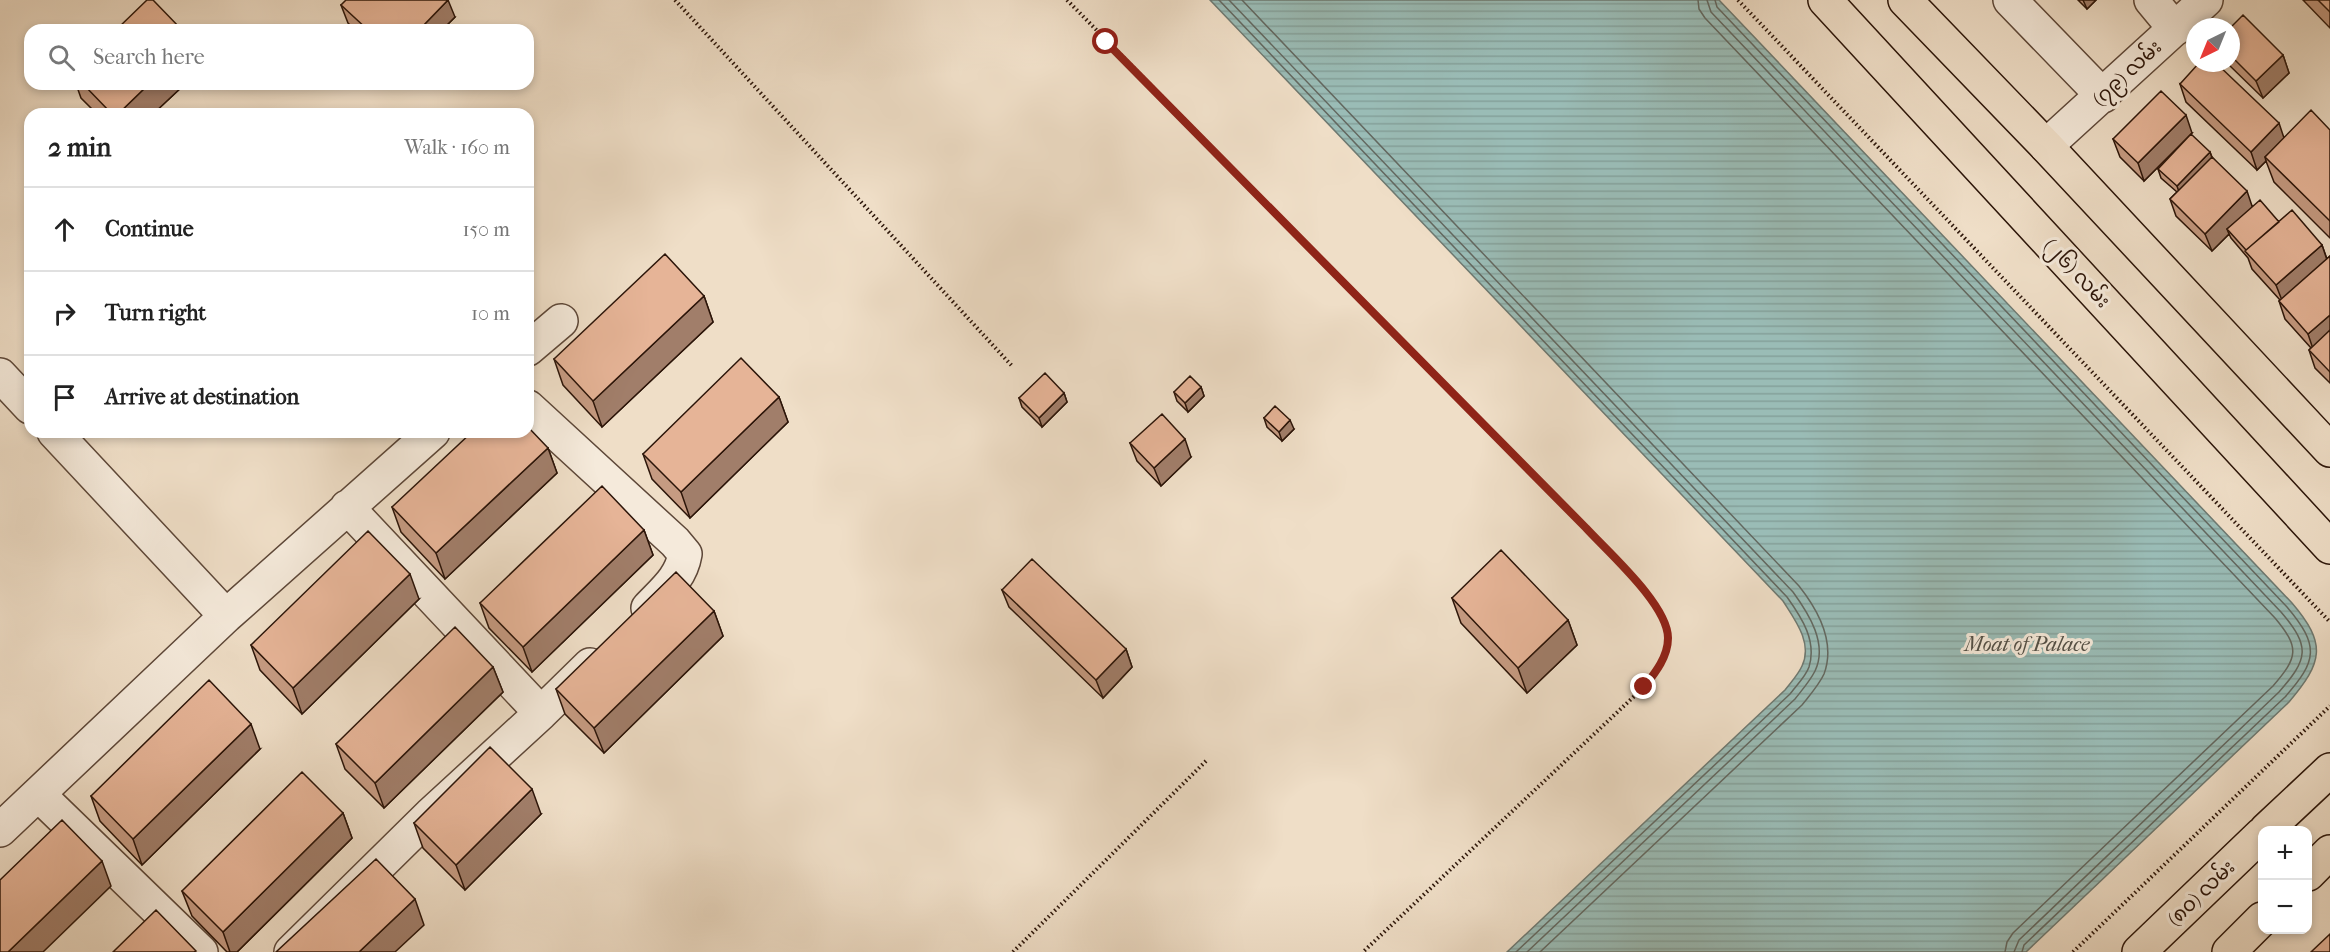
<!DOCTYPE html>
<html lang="en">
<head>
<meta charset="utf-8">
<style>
	body { margin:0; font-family:"IM FELL French Canon","Noto Sans Myanmar",serif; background:#f2f2f2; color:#222 }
	.controls { position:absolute; right:18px; bottom:18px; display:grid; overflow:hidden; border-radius:12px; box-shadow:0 3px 9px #0003 }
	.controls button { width:54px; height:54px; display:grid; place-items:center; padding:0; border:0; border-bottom:2px solid #e0e0e0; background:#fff; color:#222; font:30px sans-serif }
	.compass { position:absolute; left:2186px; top:18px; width:54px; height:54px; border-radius:50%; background:#fff; box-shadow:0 3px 9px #0003; rotate:223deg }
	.stop { position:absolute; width:18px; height:18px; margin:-14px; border:4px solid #8f2418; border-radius:50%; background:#fff }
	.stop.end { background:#8f2418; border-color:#fff; box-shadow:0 2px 6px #0008 }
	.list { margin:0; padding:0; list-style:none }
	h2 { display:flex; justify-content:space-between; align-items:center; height:78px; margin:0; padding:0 24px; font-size:26px }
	h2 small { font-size:20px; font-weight:400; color:#767676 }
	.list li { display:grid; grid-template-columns:39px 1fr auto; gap:18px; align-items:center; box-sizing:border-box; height:84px; padding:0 24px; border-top:2px solid #e0e0e0 }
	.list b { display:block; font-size:22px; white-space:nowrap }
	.list em { font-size:20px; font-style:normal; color:#767676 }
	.icon { flex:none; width:33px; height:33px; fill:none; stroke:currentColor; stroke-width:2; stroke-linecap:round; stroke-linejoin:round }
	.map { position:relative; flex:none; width:2330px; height:952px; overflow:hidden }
	.search { position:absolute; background:#fff; box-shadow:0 3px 9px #0003; left:24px; top:24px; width:510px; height:66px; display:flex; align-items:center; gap:15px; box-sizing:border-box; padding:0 21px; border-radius:18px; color:#767676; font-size:22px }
	.panel { position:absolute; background:#fff; box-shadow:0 3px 9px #0003; left:24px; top:108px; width:510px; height:330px; border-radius:18px }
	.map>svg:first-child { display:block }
</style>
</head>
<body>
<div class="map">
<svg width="2330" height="952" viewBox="0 0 2330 952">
	<defs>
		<pattern id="water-rules" width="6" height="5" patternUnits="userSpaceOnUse" patternTransform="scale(1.5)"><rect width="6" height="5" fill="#9abcb6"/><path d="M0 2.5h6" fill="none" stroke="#85a19b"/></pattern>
	</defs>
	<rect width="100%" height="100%" fill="#efdec7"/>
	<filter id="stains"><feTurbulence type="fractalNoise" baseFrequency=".00333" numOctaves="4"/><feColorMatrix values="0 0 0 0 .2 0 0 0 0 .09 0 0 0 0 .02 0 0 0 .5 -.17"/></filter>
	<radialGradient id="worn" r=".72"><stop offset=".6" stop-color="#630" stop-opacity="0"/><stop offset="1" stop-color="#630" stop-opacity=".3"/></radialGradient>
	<path fill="url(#water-rules)" stroke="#6e7971" stroke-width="1.5" d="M1210 0H1719L2292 603C2327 644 2323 662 2289 702L2026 952H1507L1785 690C1791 682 1798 675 1802 666 1813 643 1795 620 1783 601Z"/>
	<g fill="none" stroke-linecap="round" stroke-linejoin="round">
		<path stroke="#636860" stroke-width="1.5" d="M1219 0 1787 597C1802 618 1817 641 1809 667 1806 676 1796 686 1790 694L1516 952
			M1229 0 1793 592C1809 614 1828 644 1815 671 1810 681 1802 690 1795 699L1527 952
			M1242 0 1799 586C1818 610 1836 642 1824 674 1819 685 1809 696 1802 705L1540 952
			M1698 0 1699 9 1705 18 2275 618C2300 648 2298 657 2273 686L2013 933 2007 942 2005 952
			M1707 0 1711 12 2281 612C2311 647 2308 659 2279 692L2019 940 2014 952
			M1715 0 1717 7 2287 607C2320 646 2317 661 2285 697L2024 945 2022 952"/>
		<defs>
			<path id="minor" d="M2010 0 2103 96
				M2151 0 2175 29
				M2046 146 2206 0
				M528 349 561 321
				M0 375 30 407
				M528 407 675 542 685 554C681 578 664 591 648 608
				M54 432 226 616
				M347 507 541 713
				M38 794 201 952
				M0 830 226 616 433 432
				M291 952 430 815 541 713 590 665"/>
			<path id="primary" d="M1825 0 2330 547
				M1905 0 2046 146 2330 450
				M2266 830 2330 770
				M2308 874 2330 852
				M2139 952 2262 834
				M2229 952 2262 919"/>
		</defs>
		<use href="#minor" stroke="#5d4738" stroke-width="36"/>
		<use href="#primary" stroke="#2c1509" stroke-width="36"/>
		<path stroke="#2c1509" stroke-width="4" stroke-dasharray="1.5 3" stroke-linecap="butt" d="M675 0 1013 367
			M1067 0 1586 528C1610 553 1668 603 1668 638 1668 657 1655 673 1644 687L1363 952
			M1738 0 2330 622
			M1013 952 1206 761
			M2073 952 2330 706"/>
		<use href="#minor" stroke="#f5eadb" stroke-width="33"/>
		<use href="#primary" stroke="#efdec7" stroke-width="33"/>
	</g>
	<path fill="#c69b82" stroke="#2c1509" stroke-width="1.5" d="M2078 0H2096L2087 9Z
		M2303 0H2330V28L2304 1Z
		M341 5 455 17 442 30H355L348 23Z
		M2231 27 2283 55 2289 73 2263 98 2227 63H2231Z
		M76 84H185L153 114H97L81 98Z
		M2180 84 2284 137 2330 130V238L2274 182 2266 161 2257 170 2186 102Z
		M2192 133 2144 181 2120 157 2113 139Z
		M2210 152 2212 157 2253 207 2322 245 2327 259 2330 256V383L2315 368 2309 350 2311 348 2285 319 2279 301 2280 300 2252 269 2248 258 2231 238 2229 234 2212 251 2176 216 2170 199 2177 192 2161 178 2158 169Z
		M704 296 713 322 602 427 563 385 554 359Z
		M1201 387 1204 396 1188 412 1177 401 1174 392Z
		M1064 393 1067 402 1042 427 1022 407 1019 398Z
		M779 397 788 422 690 518 652 479 643 454Z
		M1264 418 1294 429 1282 441 1267 427Z
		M1130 443 1191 457 1161 486 1137 461Z
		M548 448 557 473 445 579 401 532 392 507Z
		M644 530 653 555 532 672 489 628 480 603Z
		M1002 590 1126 649 1132 667 1103 698 1009 607Z
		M1452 598 1568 620 1577 645 1527 693 1461 623Z
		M419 599 302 714 260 670 251 645Z
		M714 611 723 636 604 753 565 714 556 689Z
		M493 667 503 692 384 808 345 769 336 744Z
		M260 749 142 865 100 821 91 796Z
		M343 813 352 838 237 952H227L192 916 182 891Z
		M541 814 465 890 423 848 414 823Z"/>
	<path fill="#a17e6a" stroke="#2c1509" stroke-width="1.5" d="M448 0 455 17 442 30H419Z
		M2083 0H2096L2087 9Z
		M2283 55 2289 73 2263 98 2256 81Z
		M149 84H185L153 114H118Z
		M2186 115 2192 133 2144 181 2138 163Z
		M2279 123 2285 141 2265 157 2266 161 2257 170 2251 152Z
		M2210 152 2213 161 2180 195 2177 186Z
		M2247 191 2253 209 2227 229 2229 234 2212 251 2205 234Z
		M2322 245 2328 263 2283 303 2276 285Z
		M704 296 713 322 602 427 593 401Z
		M2330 315V338L2314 352 2308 334Z
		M1201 387 1204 396 1188 412 1185 403Z
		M1064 393 1067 402 1042 427 1039 418Z
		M779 397 788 422 690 518 681 492Z
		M1290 420 1294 429 1282 441 1279 432Z
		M1185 439 1191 457 1161 486 1154 468Z
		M548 448 557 473 445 579 436 553Z
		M644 530 653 555 532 672 523 647Z
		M410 574 419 599 302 714 293 688Z
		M714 611 723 636 604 753 594 728Z
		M1568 620 1577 645 1527 693 1518 668Z
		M1126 649 1132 667 1103 698 1096 680Z
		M493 667 503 692 384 808 375 783Z
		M251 724 260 749 142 865 133 839Z
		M532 789 541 814 465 890 456 865Z
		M343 813 352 838 237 952H230L223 932Z
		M102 861 111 886 43 952H8Z
		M415 899 424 925 395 952H359Z"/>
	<path fill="#e6b497" stroke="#2c1509" stroke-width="1.5" d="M147 0H153L182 30H116Z
		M346 0H448L419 30H368L341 5Z
		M2318 0H2330V12Z
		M2243 15 2283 55 2256 81 2231 56V27Z
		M2199 63H2216L2279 123 2251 152 2180 84Z
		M83 84H149L118 114H112Z
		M2161 91 2186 115 2138 163 2113 139Z
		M2311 110 2330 130V221L2265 157Z
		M2191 134 2210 152 2177 186 2158 169Z
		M2212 157 2247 191 2205 234 2170 199Z
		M2260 200 2279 222 2246 250 2227 229Z
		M2292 210 2322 245 2276 285 2245 251Z
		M665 254 704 296 593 401 554 359Z
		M2330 256V315L2308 334 2279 301Z
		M2330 330V372L2309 350Z
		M741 358 779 397 681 492 643 454Z
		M1045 373 1064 393 1039 418 1019 398Z
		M1190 376 1201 387 1185 403 1174 392Z
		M1275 406 1290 420 1279 432 1264 418Z
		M1162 414 1185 439 1154 468 1130 443Z
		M528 427 548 448 436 553 392 507 472 432H528Z
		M602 486 644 530 523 647 480 603Z
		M368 531 410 574 293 688 251 645Z
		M1501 550 1568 620 1518 668 1452 598Z
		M1032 559 1126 649 1096 680 1002 590Z
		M676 572 714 611 594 728 556 689Z
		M455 627 493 667 375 783 336 744Z
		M209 680 251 724 133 839 91 796Z
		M490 747 532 789 456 865 414 823Z
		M302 772 343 813 223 932 182 891Z
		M62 820 102 861 8 952H0V880Z
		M376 859 415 899 359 952H276Z
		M156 910 196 951 194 952H113Z
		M2330 934V952H2311Z"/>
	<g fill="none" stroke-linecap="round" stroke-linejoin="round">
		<path stroke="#8f2418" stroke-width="8" d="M1106 42 1586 528C1609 553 1668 605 1668 638 1668 657 1655 673 1644 687"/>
	</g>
	<g text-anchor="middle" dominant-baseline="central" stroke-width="6" stroke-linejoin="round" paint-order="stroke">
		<g font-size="20" fill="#2c1509" stroke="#f5eadb">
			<text transform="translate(2127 73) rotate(-43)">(၇၉) လမ်း</text>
			<text transform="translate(2077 273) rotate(47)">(၂၆) လမ်း</text>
			<text transform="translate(2201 893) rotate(-44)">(၈၀) လမ်း</text>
		</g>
		<g font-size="21" font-style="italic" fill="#524f46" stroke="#f5eadb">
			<text x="2027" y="644">Moat of Palace</text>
		</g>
	</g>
	<rect width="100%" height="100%" filter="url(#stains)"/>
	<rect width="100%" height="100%" fill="url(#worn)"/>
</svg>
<div class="controls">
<button>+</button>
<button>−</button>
</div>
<svg class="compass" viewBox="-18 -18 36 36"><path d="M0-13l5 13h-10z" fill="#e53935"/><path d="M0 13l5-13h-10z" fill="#767676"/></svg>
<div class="stop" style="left:1106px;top:42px"></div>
<div class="stop end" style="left:1644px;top:687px"></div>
<div class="search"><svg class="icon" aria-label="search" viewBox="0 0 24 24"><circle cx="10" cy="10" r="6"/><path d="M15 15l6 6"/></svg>Search here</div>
<section class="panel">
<h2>2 min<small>Walk · 160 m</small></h2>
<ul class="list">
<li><svg class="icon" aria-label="ahead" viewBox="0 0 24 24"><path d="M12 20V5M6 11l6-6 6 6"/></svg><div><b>Continue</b></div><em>150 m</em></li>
<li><svg class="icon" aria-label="right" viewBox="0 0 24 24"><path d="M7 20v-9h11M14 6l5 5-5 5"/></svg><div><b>Turn right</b></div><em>10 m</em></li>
<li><svg class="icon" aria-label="arrive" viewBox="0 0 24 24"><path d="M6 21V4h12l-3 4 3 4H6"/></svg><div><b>Arrive at destination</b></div></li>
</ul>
</section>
</div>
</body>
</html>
